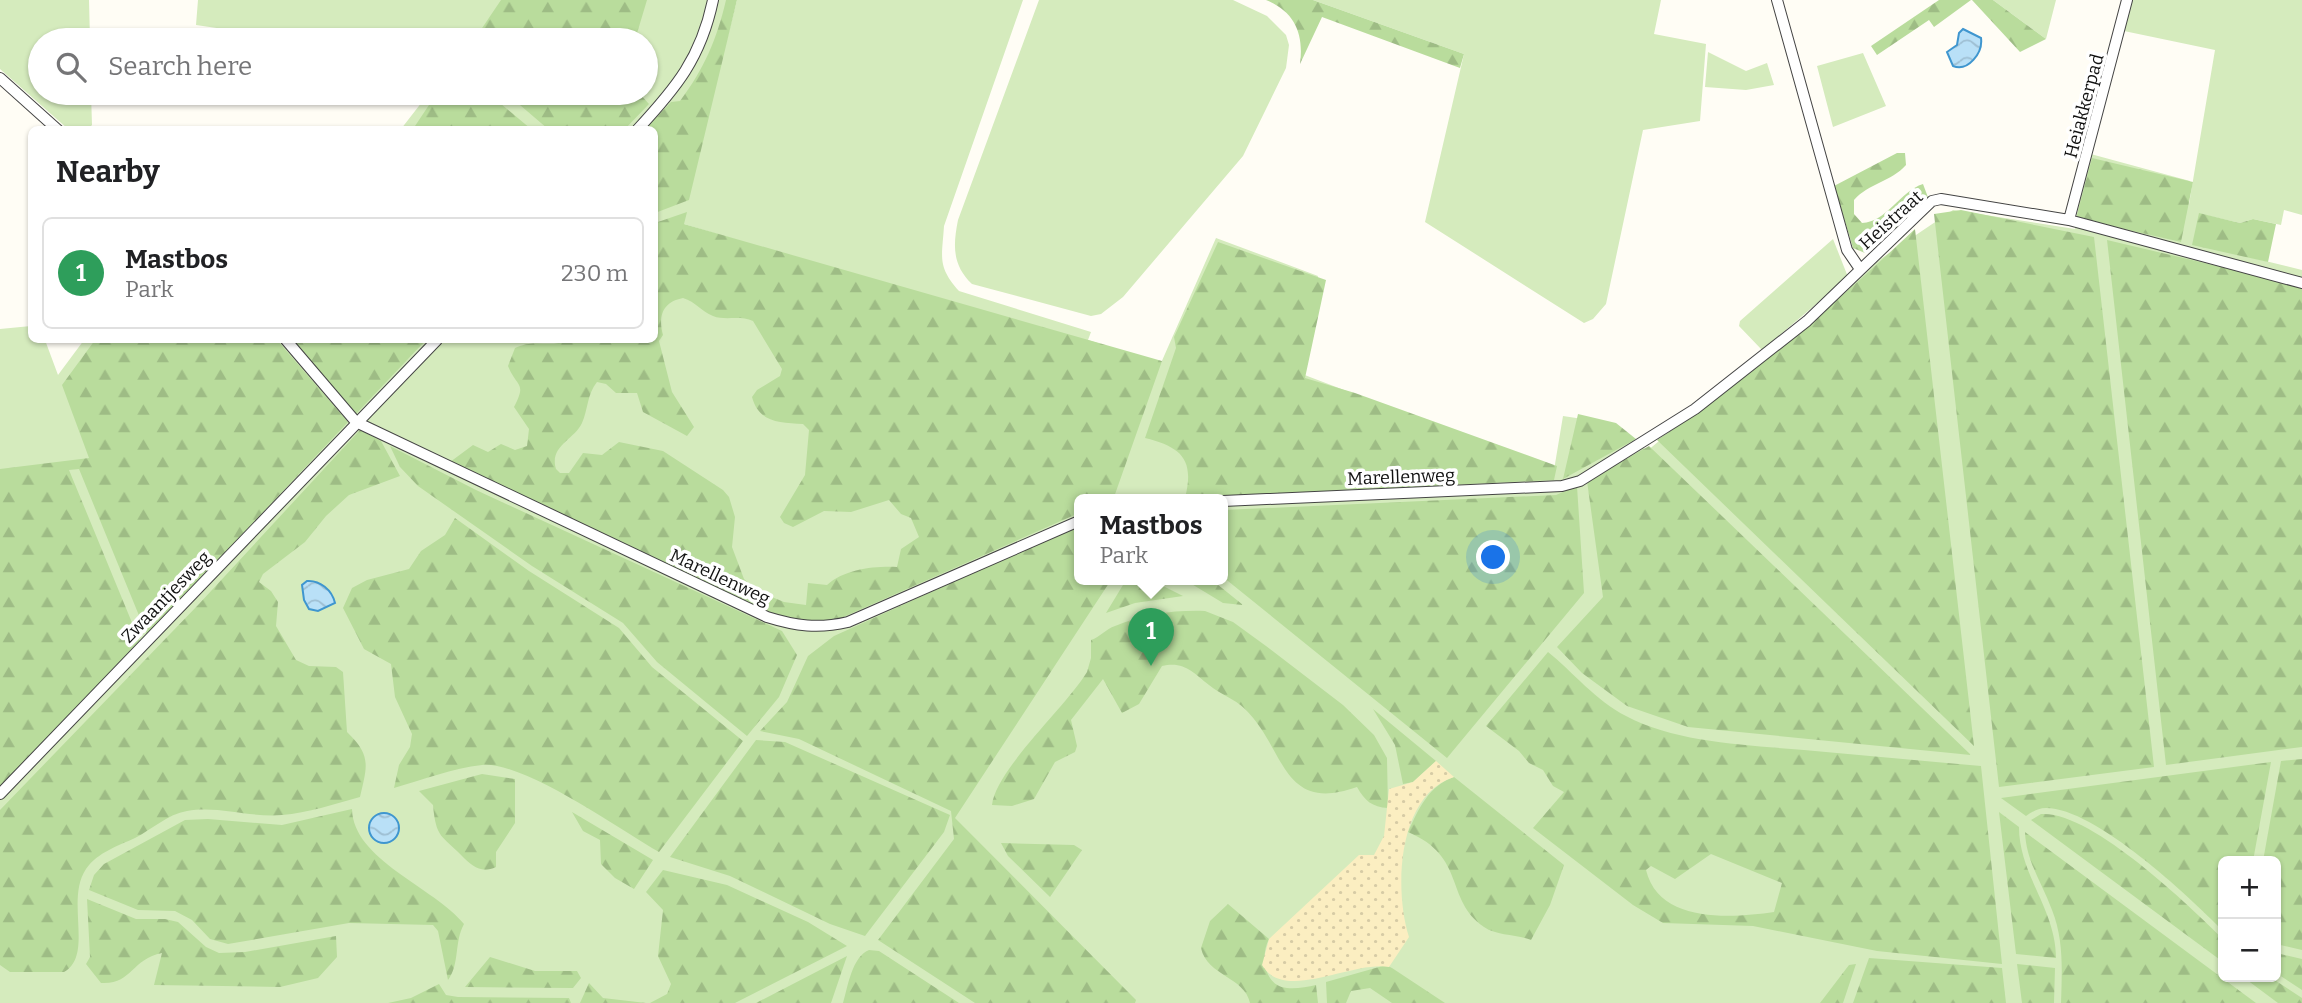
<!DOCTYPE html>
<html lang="en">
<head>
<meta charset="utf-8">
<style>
	body { margin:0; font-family:Bitter,serif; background:#f6f6f6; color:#202124 }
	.controls { position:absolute; right:21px; bottom:21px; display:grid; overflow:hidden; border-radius:10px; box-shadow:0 2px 5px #0004 }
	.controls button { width:63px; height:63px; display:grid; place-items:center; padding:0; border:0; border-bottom:2px solid #e0e0e0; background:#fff; color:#202124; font:35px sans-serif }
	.you { position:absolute; left:1494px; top:558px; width:24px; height:24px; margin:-18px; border:5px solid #fff; border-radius:50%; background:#1a73e8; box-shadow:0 0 0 10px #1a73e833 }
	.badge { display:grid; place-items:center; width:46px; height:46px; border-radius:50%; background:#2563eb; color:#fff; font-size:23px; font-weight:700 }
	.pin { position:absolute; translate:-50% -58px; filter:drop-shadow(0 2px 4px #0008) }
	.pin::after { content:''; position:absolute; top:37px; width:24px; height:21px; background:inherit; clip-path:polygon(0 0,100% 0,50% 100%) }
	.popup { position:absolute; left:1074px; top:494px; width:154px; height:91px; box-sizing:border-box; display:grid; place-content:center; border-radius:10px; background:#fff; filter:drop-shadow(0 2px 5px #0005); font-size:23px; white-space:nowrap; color:#757577 }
	.popup b { font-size:26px; color:#202124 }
	.popup::after { content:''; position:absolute; left:50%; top:100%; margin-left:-14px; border:14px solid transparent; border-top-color:#fff }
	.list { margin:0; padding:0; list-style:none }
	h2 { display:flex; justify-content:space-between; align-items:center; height:91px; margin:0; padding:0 28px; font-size:30px }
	h2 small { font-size:23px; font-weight:400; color:#757577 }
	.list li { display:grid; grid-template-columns:46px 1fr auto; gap:21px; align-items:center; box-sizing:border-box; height:112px; margin:0 14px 14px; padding:0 14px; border:2px solid #e0e0e0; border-radius:10px }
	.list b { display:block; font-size:26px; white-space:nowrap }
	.list p { margin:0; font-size:23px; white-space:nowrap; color:#757577 }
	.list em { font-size:23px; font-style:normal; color:#757577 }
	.icon { flex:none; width:38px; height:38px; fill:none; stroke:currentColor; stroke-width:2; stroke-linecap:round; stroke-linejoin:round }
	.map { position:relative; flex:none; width:2302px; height:1003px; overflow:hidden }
	.search { position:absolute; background:#fff; box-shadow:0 2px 5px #0004; left:28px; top:28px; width:630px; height:77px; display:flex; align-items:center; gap:18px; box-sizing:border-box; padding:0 24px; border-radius:38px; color:#757577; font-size:26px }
	.panel { position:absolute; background:#fff; box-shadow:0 2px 5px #0004; left:28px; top:126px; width:630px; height:217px; border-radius:10px }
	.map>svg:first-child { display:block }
</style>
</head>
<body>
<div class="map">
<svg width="2302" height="1003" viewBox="0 0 2302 1003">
	<defs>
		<pattern id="forest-firs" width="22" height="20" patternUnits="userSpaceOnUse" patternTransform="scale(1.75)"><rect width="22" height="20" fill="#b9dc9c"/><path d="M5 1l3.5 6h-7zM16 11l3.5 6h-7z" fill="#9ebc85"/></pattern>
		<pattern id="sand-dots" width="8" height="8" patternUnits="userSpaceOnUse" patternTransform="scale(1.75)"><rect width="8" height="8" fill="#fbeec1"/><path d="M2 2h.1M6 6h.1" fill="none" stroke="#d6cba5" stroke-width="1.8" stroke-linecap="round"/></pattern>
		<pattern id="water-waves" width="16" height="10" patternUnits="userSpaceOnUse" patternTransform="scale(1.75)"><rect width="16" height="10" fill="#b9e0f7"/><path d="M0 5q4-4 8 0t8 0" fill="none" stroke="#9ebfd3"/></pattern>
	</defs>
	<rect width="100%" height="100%" fill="#fffdf5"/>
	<path fill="#d5ebbd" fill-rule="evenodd" d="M0 0H89L90 40H40V93H91L92 125 88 129H68L0 69Z
		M198 0H732L708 113 737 0H1023L944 226C942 258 937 266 959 291L1091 332 1088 340 1161 363 1216 238 1318 276 1302 374 1554 470 1563 416 1616 424 1647 451 1873 264 1953 210 2075 229 2087 153 2190 181 2189 204 2215 50 2124 31 2130 0H2302V215L2284 210 2281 225 2253 219 2240 223 2201 214 2249 257 2302 270V1003H0V329L31 326 32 340H45L58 375 84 340H654V130L401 129 429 93H646V40H298L196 25ZM684 224 737 240 682 231ZM1079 500H1223V580H1079ZM2223 861H2276V977H2223Z
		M1039 0H1233L1267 16 1286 35 1289 45 1286 68 1243 156 1123 297 1101 314 1091 316 972 284C952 265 953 245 958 220Z
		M1313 0H1661L1654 34 1706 44 1700 121 1643 130 1606 304 1593 319 1584 323 1425 222 1464 54Z
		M1993 0H2056L2046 39Z
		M1708 52 1746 71 1767 63 1774 85 1746 90 1705 87Z
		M1863 53 1886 106 1833 127 1817 66Z
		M1833 239 1848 277 1762 350 1739 326 1740 321Z"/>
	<path fill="url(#forest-firs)" fill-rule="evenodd" d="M501 0H647L635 40H474Z
		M726 0H737L689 200 655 213 654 130 645 129 671 102 680 101C704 69 717 39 726 0Z
		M1266 0H1313L1464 54 1460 68 1322 17 1300 64C1304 34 1295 12 1266 0Z
		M1939 0H1971L1934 27 1929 20 1877 55 1871 46Z
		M1972 0H1993L2046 39 2020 52Z
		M437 93H488L531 129H413Z
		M506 93H639L649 104 625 129H548Z
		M1897 153H1905L1906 165C1891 182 1869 183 1854 200V214L1862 223C1887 222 1900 191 1923 184L1929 200 1865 253 1853 248 1834 186Z
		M2092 158 2193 182 2181 242 2076 218Z
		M1961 210 2094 237 2154 767 1999 787 1934 214Z
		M687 212 684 224 1162 361 1113 500H1079V513L832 622H789L446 465 473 445 488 452 501 444 515 450 527 446 529 429 514 407C527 382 517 388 508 366L515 348C536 338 549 349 568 340H654L655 223ZM683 298C696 302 701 311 713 316 725 321 740 315 753 321L782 369 780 376 757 390 752 397C759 423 780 423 803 424L809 430 805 475 780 517 784 523 793 527 824 511 851 512 889 500 901 514 911 518 919 537 901 549 897 567C874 566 845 569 827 585L808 583 806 605 784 602 757 591 744 579 732 547 735 517 729 497 723 490 663 451 619 442 602 455 583 453 569 473H560L556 469C549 446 574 440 582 423 588 410 587 394 597 382L606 384 616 393H637L643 412 687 436 694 427 672 392 659 341 663 335C658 317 662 302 683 298Z
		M2199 213 2240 223 2253 219 2276 224 2268 262 2192 245Z
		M1915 229 1974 746 1657 440C1751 377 1833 306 1915 229Z
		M2107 240 2302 286V747L2166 765Z
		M1218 242 1326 280 1305 378 1355 393 1557 466 1554 480 1185 498C1195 459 1181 447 1145 438L1176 348 1174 337Z
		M95 340H277L348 422 147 635 79 469 69 470 140 642 0 787V469L89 458 62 385Z
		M290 340H426L355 415Z
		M1578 414 1616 423 1636 439 1563 479Z
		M360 430 381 441 400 476 349 495 326 516 305 542 263 574 259 582 271 591 278 602 276 626 296 660 309 666 336 667 343 672 347 732C372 756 367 766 360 797 334 804 308 813 282 815 250 818 218 805 187 811 168 814 151 830 135 838 118 846 98 852 86 869 65 900 94 955 64 972H10L0 965V810L199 604Z
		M390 446 476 490 782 631 797 655 779 697 747 736 657 662 623 623 532 566 418 486 400 467Z
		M1649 446 1971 755 1688 727 1627 706 1582 673 1557 647 1603 597 1587 481Z
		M1577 486 1584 593 1447 758 1223 577V510L1556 495Z
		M455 518 529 571 619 628 652 667 743 741 659 852C620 830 524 761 482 765 453 768 422 780 394 788L399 765 410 747 412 734 395 697 391 664 364 649 343 608 352 588 367 580 409 569 421 551 445 535Z
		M1079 525V580H1111L955 818 1136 1000 1135 1003H975L878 940 954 839 951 811 799 739 760 731 787 702 808 656 834 636Z
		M1126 580H1151L1183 596 1135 603 1106 613Z
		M1185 580H1212L1243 605 1223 603Z
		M1205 611 1233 622 1266 646 1343 705 1374 735 1387 758 1388 808C1372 807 1365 801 1357 787 1281 814 1286 749 1245 709 1235 699 1220 694 1209 685 1193 673 1185 661 1162 666L1139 704 1122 713 1103 679 1071 720 1077 746 1075 752 1055 762 1034 799 1012 806 992 805C996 769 1066 707 1087 672L1091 658V640C1100 637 1106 629 1115 626 1144 614 1174 610 1205 611Z
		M1548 652C1574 673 1595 700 1626 716 1677 743 1747 745 1804 750 1863 755 1922 761 1981 766L2002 964 1877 951 1753 926 1663 923 1633 905 1533 828 1564 792 1553 786 1543 770 1529 763 1519 751 1486 726ZM1711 854 1782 883 1774 912C1732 918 1659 924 1646 870L1651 866 1675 879Z
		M1373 709 1436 761 1413 782 1403 784 1395 745Z
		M756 740 785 742 950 815 944 832 865 936 830 924 730 876 670 857Z
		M2302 759V950L2276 944V861H2263L2281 761Z
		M2271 762 2253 861H2223V931C2189 896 2095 808 2046 808 2038 808 2032 812 2026 816L2001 798Z
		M482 774 515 779V823L496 852V867C481 874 472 866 462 856 442 835 436 839 433 805L419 791Z
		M1454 777 1564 865 1550 905 1531 940C1516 934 1497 936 1484 927 1444 899 1467 857 1408 832 1418 810 1429 785 1454 777Z
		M352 809C353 860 434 887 464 924 454 942 460 964 448 980L438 931 433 925 349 923 228 944 210 939 192 920 175 911 138 910 89 890 94 875 104 864 185 820 208 819 282 825Z
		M572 812 653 860 634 889 615 878 601 864 600 840 583 831Z
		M1999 812 2019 827C2019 875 2056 909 2056 958L2016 954Z
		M2041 814C2090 810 2189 905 2223 939V962L2031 820Z
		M2025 832 2256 1003H2061C2062 971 2064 940 2052 910 2042 883 2026 861 2025 832Z
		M1001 843 1074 845 1082 850 1050 897 1008 856Z
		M663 870 727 885 808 922 847 946 735 1003H650L667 994 671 984 658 956 663 910 646 892Z
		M87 899 136 919H165L178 922 206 947 219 953 245 952 336 936 337 957 318 978 280 987 154 985 162 953C131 959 132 985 101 983L86 964 90 957Z
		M1228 904 1269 939C1260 956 1264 986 1287 988 1296 989 1307 987 1316 985L1318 1003H1250C1245 977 1207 976 1201 948L1210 921Z
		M869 950 879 951 959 1003H843C848 986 852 957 869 950Z
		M2276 953 2302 959V990L2276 973Z
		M847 956 831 1003H756Z
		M490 957 535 971H577L581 978 573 988 465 987Z
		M1869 958 2002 968 2006 1003H1853Z
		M1856 964 1843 1003H1820L1849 965Z
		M2017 964 2055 968 2054 1003H2022Z
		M1386 965 1392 968 1445 1003H1392L1370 988 1351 991 1346 1003H1327L1326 982Z
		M2243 977H2270L2302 998V1003H2278Z
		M589 983 603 998 646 1003H580Z
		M439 984 446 995 458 997 569 998 571 1003H388L411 998Z"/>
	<path fill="url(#sand-dots)" d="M1436 761 1454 777C1397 795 1394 890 1409 937L1389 967C1353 960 1284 1003 1262 965L1269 939 1359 855H1374L1384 836 1389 789 1413 782Z"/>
	<path fill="url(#water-waves)" stroke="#3f96cf" stroke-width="2" d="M1963 29 1981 38C1983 53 1968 72 1953 66L1947 52 1957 45 1959 33Z
		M307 581C320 580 332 590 335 603L318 611 309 609 304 600 302 585Z
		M369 828a15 15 0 1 1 30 0a15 15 0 1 1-30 0Z"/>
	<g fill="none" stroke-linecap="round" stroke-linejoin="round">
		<defs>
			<path id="street" d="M1777 0 1847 250 1860 269
				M0 78 58 130
				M637 130C676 88 701 58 713 0
				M2069 220 2127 0
				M286 340 356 422 767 617C796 626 818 629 848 622L1079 521
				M1223 501 1562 486 1580 481 1695 409 1807 321 1932 201 1941 199 2069 220 2302 283
				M0 794 437 340"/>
		</defs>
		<use href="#street" stroke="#444" stroke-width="12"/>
		<use href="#street" stroke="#fff" stroke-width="10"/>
	</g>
	<g text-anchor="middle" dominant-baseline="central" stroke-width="7" stroke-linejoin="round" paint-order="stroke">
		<g font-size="18" fill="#111" stroke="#fff">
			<text transform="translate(2084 106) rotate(-75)">Heiakkerpad</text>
			<text transform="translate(1891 220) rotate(-42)">Heistraat</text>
			<text transform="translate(1401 477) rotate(-2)">Marellenweg</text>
			<text transform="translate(720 577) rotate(25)">Marellenweg</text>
			<text transform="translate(166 597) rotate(-46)">Zwaantjesweg</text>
		</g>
	</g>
</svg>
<div class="controls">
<button>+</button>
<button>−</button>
</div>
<div class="you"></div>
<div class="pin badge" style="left:1151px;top:666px;background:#2e9e5b">1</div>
<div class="popup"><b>Mastbos</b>Park</div>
<div class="search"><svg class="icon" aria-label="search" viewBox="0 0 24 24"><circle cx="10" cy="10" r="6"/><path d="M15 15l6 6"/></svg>Search here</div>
<section class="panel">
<h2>Nearby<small></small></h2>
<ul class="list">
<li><span class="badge" style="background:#2e9e5b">1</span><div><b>Mastbos</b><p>Park</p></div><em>230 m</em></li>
</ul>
</section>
</div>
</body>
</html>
